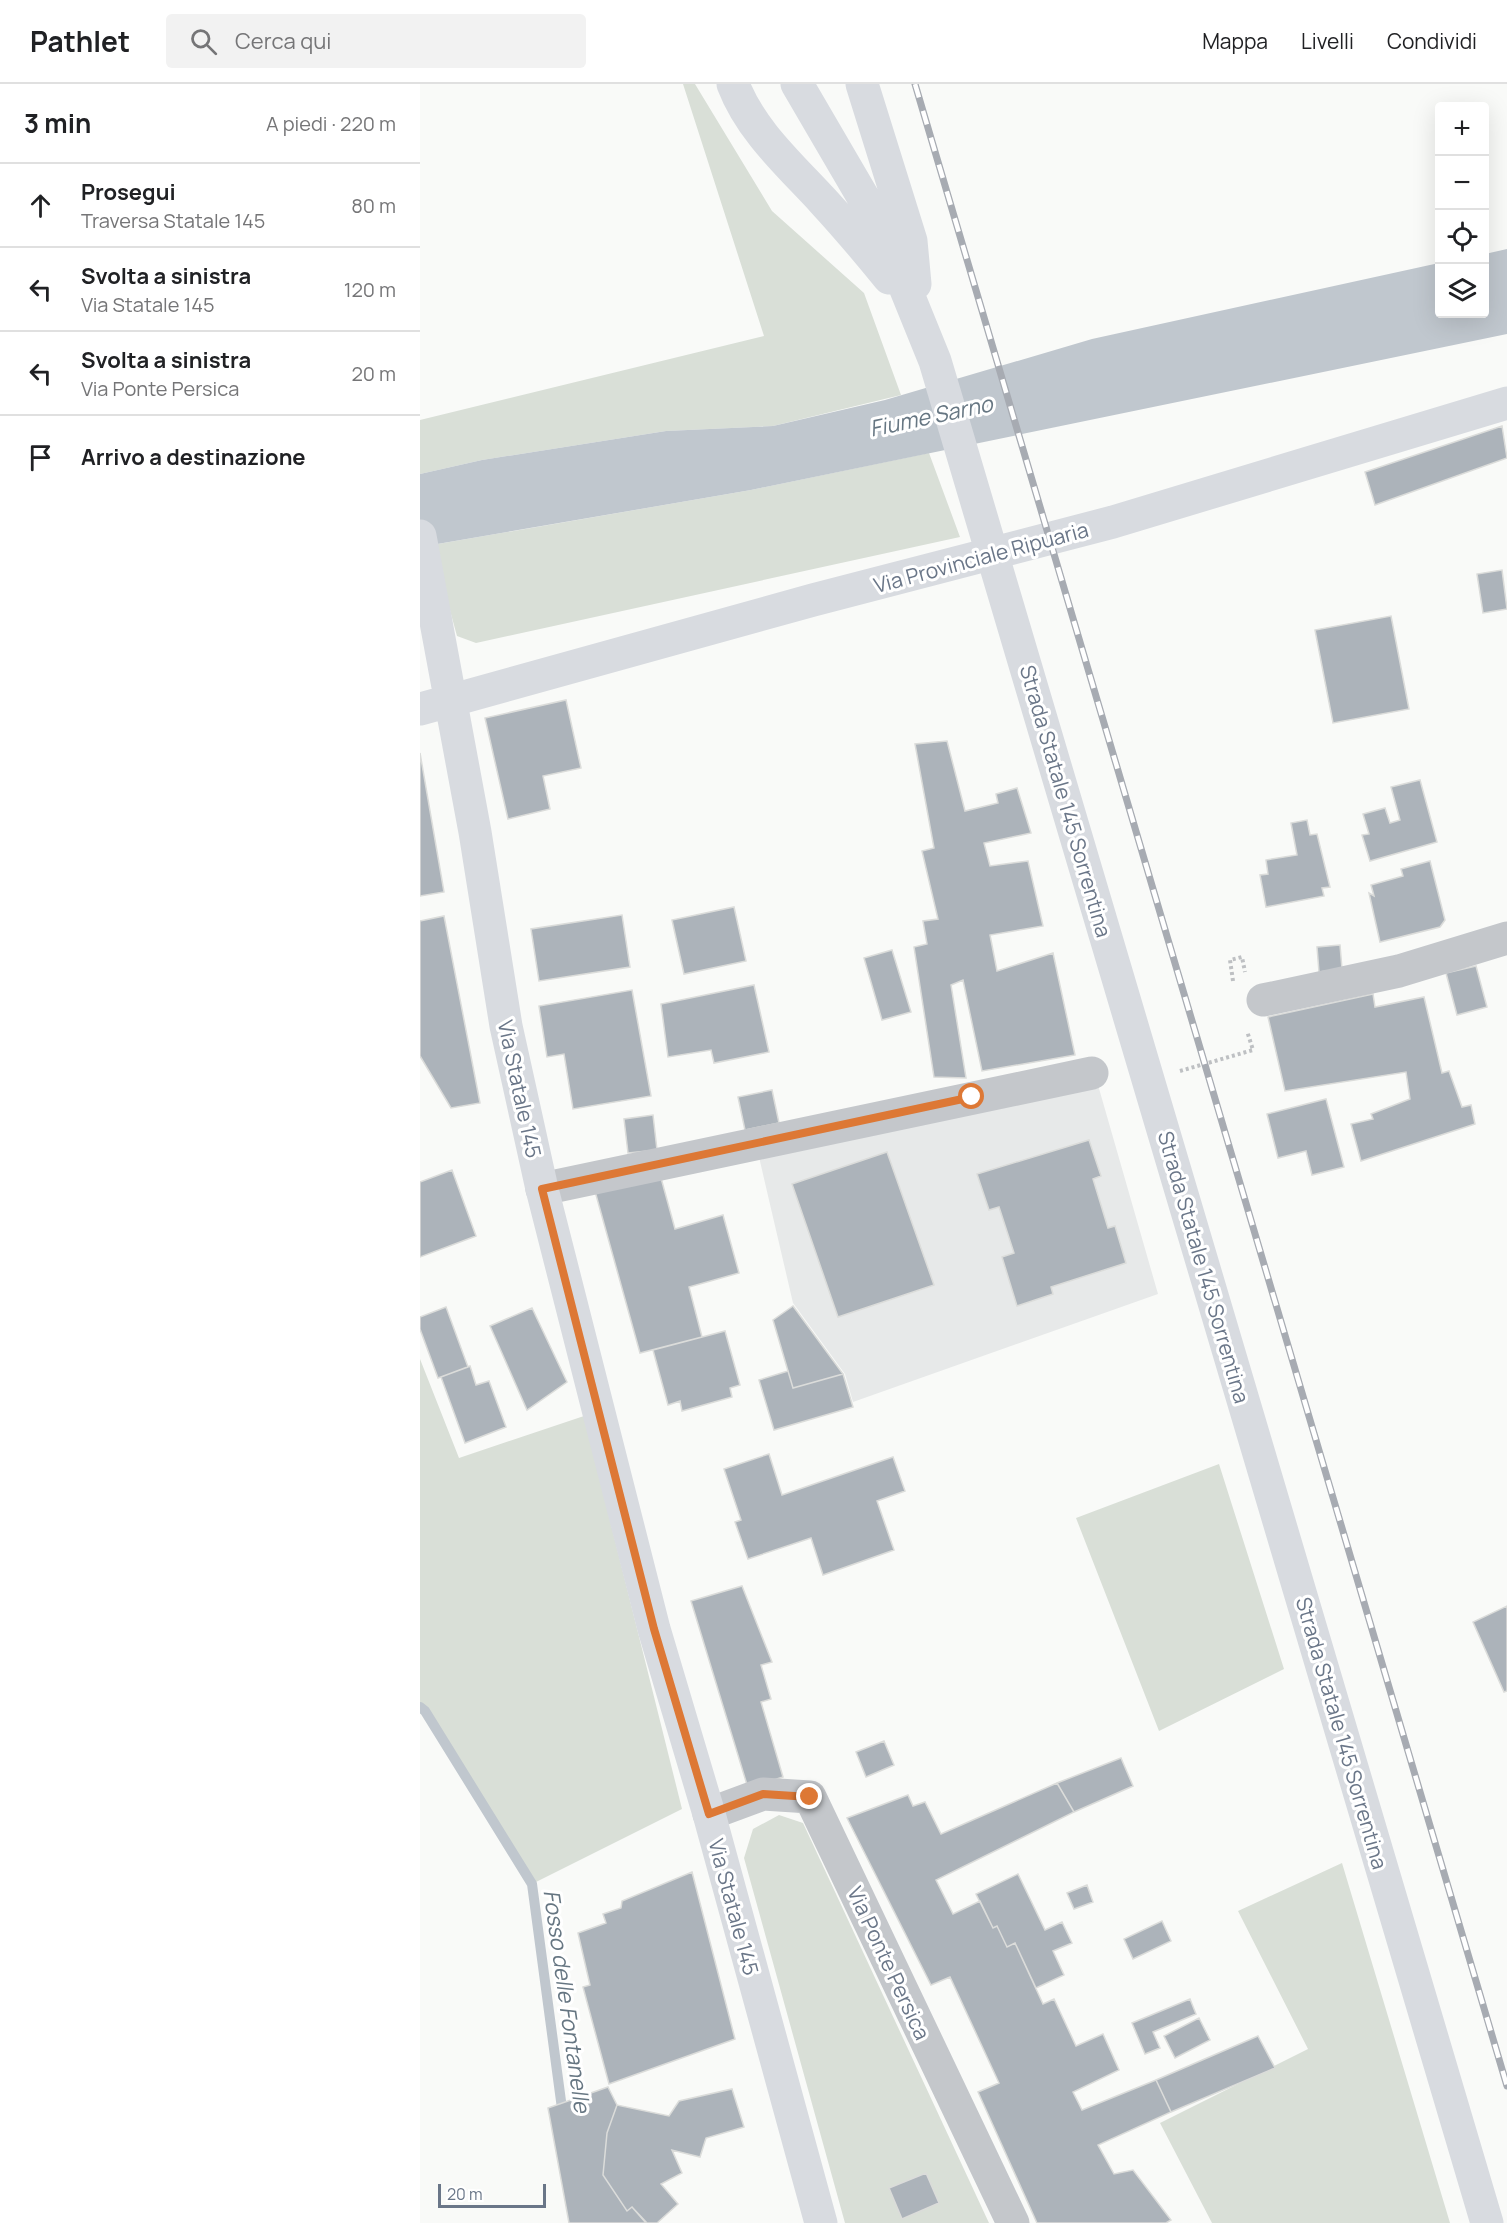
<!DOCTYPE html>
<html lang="it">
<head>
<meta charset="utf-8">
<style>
	body { margin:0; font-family:Manrope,sans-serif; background:#f2f2f2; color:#202124 }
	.controls { position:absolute; right:18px; top:18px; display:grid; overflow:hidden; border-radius:6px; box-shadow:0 6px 24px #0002 }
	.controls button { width:54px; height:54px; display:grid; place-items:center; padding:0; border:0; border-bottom:2px solid #e0e0e0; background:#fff; color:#202124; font:30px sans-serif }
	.scale { position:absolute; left:18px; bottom:15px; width:108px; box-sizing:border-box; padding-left:6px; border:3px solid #6a7688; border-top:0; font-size:16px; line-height:21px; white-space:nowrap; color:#6a7688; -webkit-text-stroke:4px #fff; paint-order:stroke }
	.stop { position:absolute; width:18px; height:18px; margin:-14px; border:4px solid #dd7835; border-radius:50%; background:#fff }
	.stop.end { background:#dd7835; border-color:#fff; box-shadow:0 2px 6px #0008 }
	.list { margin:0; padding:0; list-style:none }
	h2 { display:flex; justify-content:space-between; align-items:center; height:78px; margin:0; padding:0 24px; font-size:26px }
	h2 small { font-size:20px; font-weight:400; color:#757577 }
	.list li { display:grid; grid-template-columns:39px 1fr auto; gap:18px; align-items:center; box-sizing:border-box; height:84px; padding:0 24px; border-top:2px solid #e0e0e0 }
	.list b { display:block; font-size:22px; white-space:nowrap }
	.list p { margin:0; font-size:20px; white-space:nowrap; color:#757577 }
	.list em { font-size:20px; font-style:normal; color:#757577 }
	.icon { flex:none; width:33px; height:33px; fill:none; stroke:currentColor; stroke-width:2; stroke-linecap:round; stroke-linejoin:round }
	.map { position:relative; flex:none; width:1087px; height:2139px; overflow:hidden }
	header { display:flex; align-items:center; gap:36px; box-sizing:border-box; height:84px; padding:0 30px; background:#fff; border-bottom:2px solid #e0e0e0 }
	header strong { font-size:28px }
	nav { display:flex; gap:33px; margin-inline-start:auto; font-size:21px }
	.search { width:420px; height:54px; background:#f2f2f2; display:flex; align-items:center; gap:15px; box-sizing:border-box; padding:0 21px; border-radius:6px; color:#757577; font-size:22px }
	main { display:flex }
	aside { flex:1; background:#fff }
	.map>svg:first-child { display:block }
</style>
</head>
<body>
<header>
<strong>Pathlet</strong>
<div class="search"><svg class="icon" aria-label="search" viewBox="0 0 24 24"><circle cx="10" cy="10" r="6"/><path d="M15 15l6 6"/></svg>Cerca qui</div>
<nav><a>Mappa</a><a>Livelli</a><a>Condividi</a></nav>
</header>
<main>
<aside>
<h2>3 min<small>A piedi · 220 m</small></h2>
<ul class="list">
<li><svg class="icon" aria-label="ahead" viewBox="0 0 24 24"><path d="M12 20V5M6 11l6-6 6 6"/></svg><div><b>Prosegui</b><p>Traversa Statale 145</p></div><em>80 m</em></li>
<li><svg class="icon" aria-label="left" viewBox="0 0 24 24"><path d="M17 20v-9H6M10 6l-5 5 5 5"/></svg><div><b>Svolta a sinistra</b><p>Via Statale 145</p></div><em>120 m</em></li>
<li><svg class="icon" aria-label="left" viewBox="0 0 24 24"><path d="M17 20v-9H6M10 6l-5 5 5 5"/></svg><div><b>Svolta a sinistra</b><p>Via Ponte Persica</p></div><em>20 m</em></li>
<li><svg class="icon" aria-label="arrive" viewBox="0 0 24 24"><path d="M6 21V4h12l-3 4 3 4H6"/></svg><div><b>Arrivo a destinazione</b></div></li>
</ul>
</aside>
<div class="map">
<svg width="1087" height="2139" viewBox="0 0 1087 2139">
	<rect width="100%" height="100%" fill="#f9faf8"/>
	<path fill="#e7e9e9" d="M678 1001 738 1210 433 1318 425 1290 373 1219 339 1073Z"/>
	<path fill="#d9dfd7" d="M263 0H275L352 127 444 209 481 311 353 342 246 347 62 376 0 390V336L344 252Z
		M509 369 540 453 56 559 37 552 12 461 331 406Z
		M0 1275 39 1374 164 1332 262 1725 112 1800 5 1627 0 1623Z
		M799 1380 864 1585 739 1647 656 1434Z
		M359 1731 383 1739 569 2139H425L324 1774 333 1745Z
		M922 1779 1030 2139H792L740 2039 888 1965 818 1827Z"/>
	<path fill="#c0c7ce" d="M1087 165V250L331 406 0 463V390L62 376 246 347 353 342 465 316 672 255 1019 179 1020 230H1064L1065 170Z"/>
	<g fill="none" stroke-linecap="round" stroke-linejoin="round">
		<path stroke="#c0c7ce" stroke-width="10" d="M0 1623 5 1627 112 1800 143 2032"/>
	</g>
	<path fill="#acb3ba" stroke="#dbdcda" stroke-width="1.5" d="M1082 342 1087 374 955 421 945 388Z
		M1082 486 1087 525 1063 529 1057 490Z
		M971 532 989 625 913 639 895 546Z
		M146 616 161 684 123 692 130 725 88 735 65 634Z
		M527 657 545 727 578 719 576 710 597 704 611 749 564 759 570 782 608 777 623 842 570 851 577 887 633 869 655 971 562 987 543 896 531 901 546 994 514 993 494 863 507 860 503 837 518 835 502 767 514 764 495 660Z
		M0 669 24 808 0 812Z
		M1000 696 1017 758 950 777 942 751 949 750 943 730 965 724 970 739 980 736 971 703Z
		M887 736 890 751 897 750 910 803 902 804 904 812 846 823 840 791 848 790 846 776 877 771 871 739Z
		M1010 777 1025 836 1020 843 960 858 949 809 954 812 951 801 983 792 981 785Z
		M314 823 326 877 264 890 252 836Z
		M202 831 210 883 119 897 111 845Z
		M24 832 60 1019 31 1024 0 972V837Z
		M920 861 922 885 899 888 897 863Z
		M472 866 491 928 462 936 444 874Z
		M1056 882 1067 923 1037 931 1026 889Z
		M334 901 349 968 294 979 291 966 248 973 241 920Z
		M212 906 231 1012 153 1025 144 970 127 973 119 922Z
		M953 910 955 923 1004 913 1022 989 1029 987 1042 1023 1051 1021 1055 1040 941 1077 931 1040 953 1035 951 1030 990 1015 986 988 865 1007 848 933Z
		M352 1006 359 1039 325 1046 318 1013Z
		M906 1015 924 1083 892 1091 886 1067 858 1074 847 1030Z
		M233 1031 237 1066 208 1069 204 1035Z
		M669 1056 681 1092 673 1095 688 1144 695 1142 706 1179 631 1203 633 1210 597 1222 582 1173 594 1169 579 1123 569 1126 557 1090Z
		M467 1068 514 1201 418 1233 372 1100Z
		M238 1083 255 1145 303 1131 319 1189 269 1203 282 1253 220 1269 173 1100Z
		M32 1086 56 1152 0 1173V1098Z
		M373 1222 423 1290 373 1304 353 1236Z
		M26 1223 48 1283 18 1294 0 1245V1233Z
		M112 1224 147 1298 107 1326 70 1242Z
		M305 1247 320 1301 310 1304 312 1313 262 1327 260 1317 248 1321 233 1266Z
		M50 1282 56 1301 69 1297 86 1343 45 1359 21 1293Z
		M368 1287 373 1304 423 1290 433 1323 354 1346 339 1296Z
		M349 1370 362 1411 473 1373 485 1407 457 1417 474 1466 403 1491 391 1454 328 1475 315 1438 321 1436 304 1385Z
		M322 1502 352 1578 341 1581 351 1615 341 1618 363 1693 328 1704 271 1517Z
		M1087 1522V1607L1084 1608 1053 1538Z
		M464 1657 474 1681 446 1693 436 1668Z
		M701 1674 713 1702 654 1728 637 1699Z
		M637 1699 654 1728 516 1796 533 1830 560 1817 573 1844 577 1842 587 1863 595 1859 623 1920 634 1915 656 1962 683 1950 699 1986 653 2008 662 2026 736 1996 751 2028 678 2061 694 2090 713 2086 751 2136 746 2139H617L558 2008 579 1999 530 1893 511 1901 427 1734 488 1711 493 1722 505 1718 521 1750Z
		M272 1788 315 1955 189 2000 163 1903 170 1901 158 1849 186 1839 183 1830 201 1824 202 1817Z
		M598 1790 625 1846 642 1838 652 1859 633 1867 644 1891 616 1904 595 1859 587 1863 577 1842 573 1844 556 1810Z
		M667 1801 673 1818 654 1825 647 1809Z
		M742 1837 751 1857 713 1875 704 1855Z
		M770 1915 776 1930 733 1948 740 1964 725 1970 712 1939Z
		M779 1934 790 1956 755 1974 744 1952Z
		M838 1952 855 1984 751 2028 736 1996Z
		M188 2003 197 2021 187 2049 183 2091 207 2127 212 2123 226 2139H149L128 2024Z
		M312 2005 324 2043 286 2054 280 2073 252 2066 262 2089 241 2100 258 2120 237 2139H227L212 2123 207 2127 183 2091 187 2049 197 2021 249 2032 259 2017Z
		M506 2089 519 2119 482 2135 469 2104Z"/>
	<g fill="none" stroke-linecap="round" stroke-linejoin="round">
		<path stroke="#bec0c3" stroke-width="4" stroke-dasharray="3 3" stroke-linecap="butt" d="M813 897 810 876 822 873 825 888
			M760 987 833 966 827 947"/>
		<path stroke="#c4c7cb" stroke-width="33" d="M843 916 979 887 1087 854
			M122 1105 672 989
			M289 1730 343 1710 390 1713 593 2139"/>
		<path stroke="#d8dbe0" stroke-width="33" d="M0 452 55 748 86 942 122 1105 234 1545 289 1730 401 2139
			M0 625 393 516 693 438 1087 319"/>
		<path stroke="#d8dbe0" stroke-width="33" d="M313 0C331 47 370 81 403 117 426 142 448 168 469 194
			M377 0 443 113 470 166 515 277 1067 2139
			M442 0 491 157 495 200"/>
		<defs>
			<path id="rail" d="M495 0 1087 2002"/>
		</defs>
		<use href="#rail" stroke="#a7abb2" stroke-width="7"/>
		<use href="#rail" stroke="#fff" stroke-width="4.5" stroke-dasharray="14" stroke-linecap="butt"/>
	</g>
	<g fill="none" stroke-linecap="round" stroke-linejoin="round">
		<path stroke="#dd7835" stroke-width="8" d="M390 1713 343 1710 289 1730 234 1545 122 1105 552 1013"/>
	</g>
	<g text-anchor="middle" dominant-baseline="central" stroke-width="6" stroke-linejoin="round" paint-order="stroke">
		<g font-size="21" fill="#6a7688" stroke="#fff">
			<text transform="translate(561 473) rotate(-15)">Via Provinciale Ripuaria</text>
			<text transform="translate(646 717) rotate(74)">Strada Statale 145 Sorrentina</text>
			<text transform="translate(100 1005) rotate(78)">Via Statale 145</text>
			<text transform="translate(784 1183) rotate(74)">Strada Statale 145 Sorrentina</text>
			<text transform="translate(922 1649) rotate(74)">Strada Statale 145 Sorrentina</text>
			<text transform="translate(314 1823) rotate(75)">Via Statale 145</text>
			<text transform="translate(469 1879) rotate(65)">Via Ponte Persica</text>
		</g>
		<g font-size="22" font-style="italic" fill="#667682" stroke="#fff">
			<text transform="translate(511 332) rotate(-12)">Fiume Sarno</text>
			<text transform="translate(147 1917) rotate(82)">Fosso delle Fontanelle</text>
		</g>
	</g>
</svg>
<div class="controls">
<button>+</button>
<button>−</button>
<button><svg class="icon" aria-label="locate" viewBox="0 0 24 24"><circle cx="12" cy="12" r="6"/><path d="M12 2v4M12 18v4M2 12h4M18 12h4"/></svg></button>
<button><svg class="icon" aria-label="layers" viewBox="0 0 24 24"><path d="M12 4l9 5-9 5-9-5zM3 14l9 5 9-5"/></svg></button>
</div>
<div class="scale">20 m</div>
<div class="stop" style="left:552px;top:1013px"></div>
<div class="stop end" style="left:390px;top:1713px"></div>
</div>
</main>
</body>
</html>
